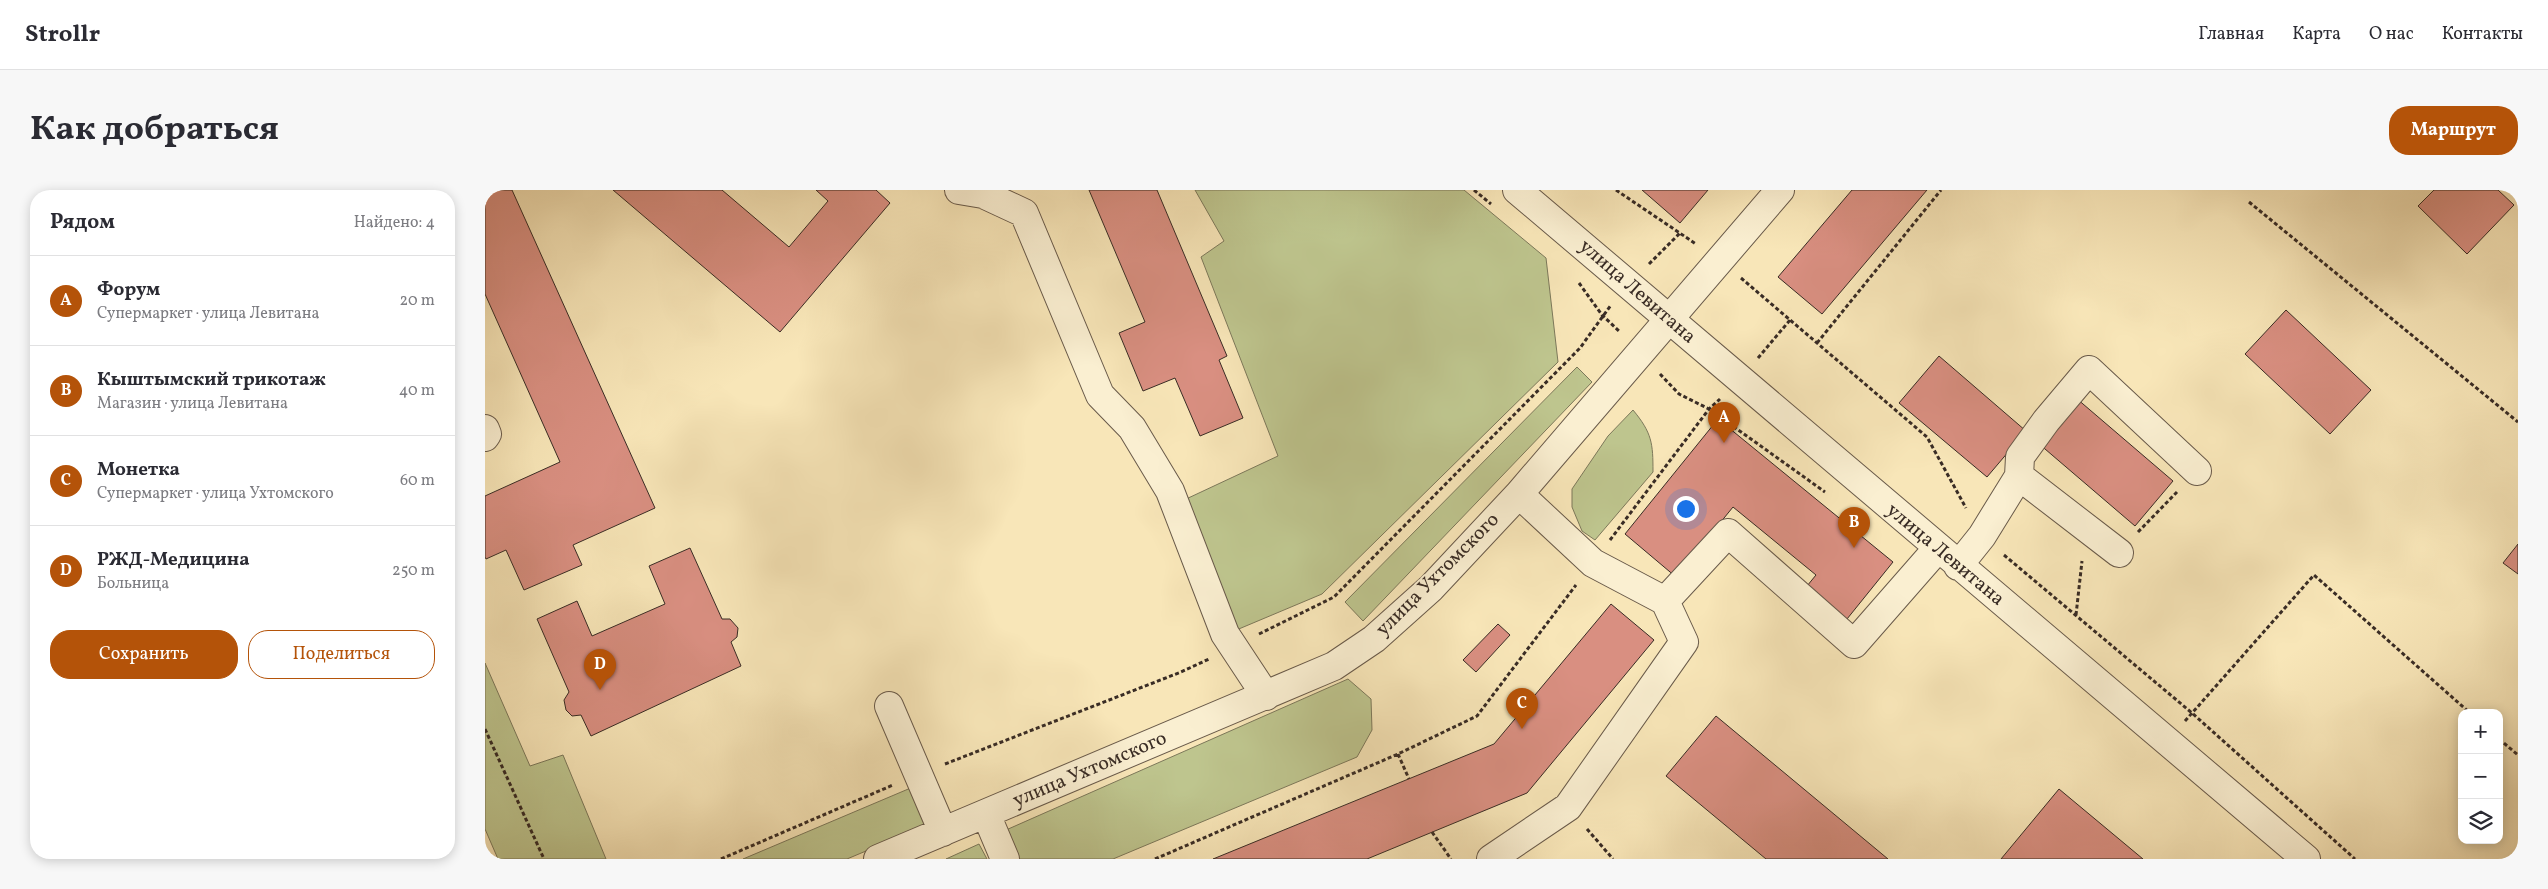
<!DOCTYPE html>
<html lang="ru">
<head>
<meta charset="utf-8">
<style>
	body { margin:0; font-family:Vollkorn,serif; background:#f7f7f7; color:#2b2b33 }
	.controls { position:absolute; right:15px; bottom:15px; display:grid; overflow:hidden; border-radius:10px; box-shadow:0 2px 12px #0003 }
	.controls button { width:45px; height:45px; display:grid; place-items:center; padding:0; border:0; border-bottom:1px solid #e1e1e2; background:#fff; color:#2b2b33; font:25px sans-serif }
	.you { position:absolute; left:1200px; top:318px; width:18px; height:18px; margin:-12px; border:4px solid #fff; border-radius:50%; background:#1a73e8; box-shadow:0 0 0 8px #1a73e833 }
	.badge { display:grid; place-items:center; width:32px; height:32px; border-radius:50%; background:#b45309; color:#fff; font-size:16px; font-weight:700 }
	.pin { position:absolute; translate:-50% -41px; filter:drop-shadow(0 1px 2px #0008) }
	.pin::after { content:''; position:absolute; top:26px; width:18px; height:15px; background:inherit; clip-path:polygon(0 0,100% 0,50% 100%) }
	.list { margin:0; padding:0; list-style:none }
	h2 { display:flex; justify-content:space-between; align-items:center; height:65px; margin:0; padding:0 20px; font-size:21px }
	h2 small { font-size:16px; font-weight:400; color:#7c7c81 }
	.list li { display:grid; grid-template-columns:32px 1fr auto; gap:15px; align-items:center; box-sizing:border-box; height:90px; padding:0 20px; border-top:1px solid #e1e1e2 }
	.list b { display:block; font-size:19px; white-space:nowrap }
	.list p { margin:0; font-size:16px; white-space:nowrap; color:#7c7c81 }
	.list em { font-size:16px; font-style:normal; color:#7c7c81 }
	.actions { display:flex; gap:10px; padding:15px 20px }
	.actions a { flex:1; padding:11px 0; border:1px solid #b45309; border-radius:20px; text-align:center; font-size:18px; color:#b45309 }
	.actions .main { background:#b45309; color:#fff }
	.icon { flex:none; width:28px; height:28px; fill:none; stroke:currentColor; stroke-width:2; stroke-linecap:round; stroke-linejoin:round }
	.map { position:relative; flex:none; width:2033px; height:669px; overflow:hidden; border-radius:20px }
	header { display:flex; align-items:center; gap:30px; box-sizing:border-box; height:70px; padding:0 25px; background:#fff; border-bottom:1px solid #e1e1e2 }
	header strong { font-size:24px }
	nav { display:flex; gap:28px; margin-inline-start:auto; font-size:18px }
	.intro { display:flex; align-items:center; justify-content:space-between; box-sizing:border-box; height:120px; padding:0 30px }
	h1 { margin:0; font-size:35px }
	.button { padding:12px 22px; border-radius:20px; background:#b45309; color:#fff; font-size:18px; font-weight:700 }
	main { display:flex; gap:30px; padding:0 30px }
	aside { flex:1; background:#fff; border-radius:20px; box-shadow:0 2px 12px #0003 }
	.map>svg:first-child { display:block }
</style>
</head>
<body>
<header>
<strong>Strollr</strong>
<nav><a>Главная</a><a>Карта</a><a>О нас</a><a>Контакты</a></nav>
</header>
<div class="intro"><h1>Как добраться</h1><a class="button">Маршрут</a></div>
<main>
<aside>
<h2>Рядом<small>Найдено: 4</small></h2>
<ul class="list">
<li><span class="badge">A</span><div><b>Форум</b><p>Супермаркет · улица Левитана</p></div><em>20 m</em></li>
<li><span class="badge">B</span><div><b>Кыштымский трикотаж</b><p>Магазин · улица Левитана</p></div><em>40 m</em></li>
<li><span class="badge">C</span><div><b>Монетка</b><p>Супермаркет · улица Ухтомского</p></div><em>60 m</em></li>
<li><span class="badge">D</span><div><b>РЖД-Медицина</b><p>Больница</p></div><em>250 m</em></li>
</ul>
<div class="actions"><a class="main">Сохранить</a><a>Поделиться</a></div>
</aside>
<div class="map">
<svg width="2033" height="669" viewBox="0 0 2033 669">
	<rect width="100%" height="100%" fill="#f8e6b8"/>
	<filter id="stains"><feTurbulence type="fractalNoise" baseFrequency=".004" numOctaves="4"/><feColorMatrix values="0 0 0 0 .2 0 0 0 0 .09 0 0 0 0 .02 0 0 0 .5 -.17"/></filter>
	<radialGradient id="worn" r=".72"><stop offset=".6" stop-color="#630" stop-opacity="0"/><stop offset="1" stop-color="#630" stop-opacity=".3"/></radialGradient>
	<path fill="#bec58e" stroke="#7c785a" d="M710 0H979L1061 68 1073 172 837 404 749 441 699 310 793 266 716 67 739 51Z
		M1092 177 1107 192 878 431 860 412Z
		M1148 220C1167 243 1168 253 1168 282L1110 350 1097 341 1087 317V299L1123 246Z
		M0 473 45 576 78 565 121 669H13L0 639Z
		M863 489 886 509 887 540 872 567 628 669H533L521 640Z
		M428 597 445 634 362 669H258Z
		M494 654 502 669H461Z"/>
	<path fill="#d98f81" stroke="#392c25" d="M0 0H27L170 318 88 355 97 375 39 400 21 360 1 369 0 367V306L75 272 0 104Z
		M128 0H237L304 57 343 11 331 0H391L405 13 295 142Z
		M604 0H672L742 166 734 170 758 228 715 246 690 188 658 201 634 143 660 132Z
		M1157 0H1223L1195 33Z
		M1367 0H1442L1337 124 1293 87Z
		M1949 0H2013L2029 15 1982 64 1933 16Z
		M1801 120 1886 200 1845 244 1760 164Z
		M1454 166 1541 241 1502 287 1414 213Z
		M1591 208 1688 291 1650 336 1553 253Z
		M1233 229 1408 372 1362 429 1322 396 1331 385 1248 317 1191 387 1140 344Z
		M2033 354V384L2018 373Z
		M205 358 237 429H245L253 438 252 447 246 452 256 476 106 546 96 525 87 526 81 520 79 510 84 502 52 429 92 411 107 446 180 414 164 376Z
		M1126 414 1169 450 1042 603 882 669H728L1009 554Z
		M1013 434 1025 445 991 482 978 470Z
		M1231 526 1403 669H1281L1181 586Z
		M1574 599 1658 669H1516Z"/>
	<g fill="none" stroke-linecap="round" stroke-linejoin="round">
		<defs>
			<path id="minor" d="M474 0 498 4 539 23 615 205 647 238 685 301 740 444 781 506
				M1032 0 1821 669
				M0 239 2 244 0 247
				M1534 286 1535 267 1561 231 1604 180 1712 281
				M1034 304 1108 373 1180 411 1243 343 1369 454 1453 358
				M1473 376 1497 346 1534 286 1634 363
				M404 516 458 642
				M501 624 520 669
				M393 669 849 476 889 449 946 398 1034 304 1295 0
				M1006 669 1083 617 1199 452 1180 411"/>
		</defs>
		<use href="#minor" stroke="#695a4a" stroke-width="30"/>
		<path stroke="#392c25" stroke-width="3" stroke-dasharray="4 2.5" stroke-linecap="butt" d="M989 0 1006 14
			M1131 0 1211 54
			M1764 12 2033 232
			M1164 74 1195 43
			M1256 88 1442 247 1481 318
			M1094 93 1117 125 1135 142
			M1332 153 1456 0
			M1273 168 1305 130
			M1175 184 1194 204 1224 219 1340 302
			M1653 342 1692 302
			M1125 350 1224 219 1235 209
			M1519 365 1707 523 1870 669
			M1591 425 1597 371
			M774 444 849 407 1095 158 1126 115
			M1700 531 1829 385 1985 523
			M0 539 59 669
			M2014 549 2033 565
			M913 564 924 589
			M460 574 696 482 724 469
			M1102 639 1128 669
			M947 642 966 669
			M236 669 408 595
			M670 669 913 564 992 526 1091 395"/>
		<use href="#minor" stroke="#faefd1" stroke-width="28"/>
	</g>
	<g text-anchor="middle" dominant-baseline="central" stroke-width="4" stroke-linejoin="round" paint-order="stroke">
		<g font-size="20" fill="#392c25" stroke="#faefd1">
			<text transform="translate(1152 102) rotate(41)">улица Левитана</text>
			<text transform="translate(1460 365) rotate(40)">улица Левитана</text>
			<text transform="translate(953 385) rotate(-45)">улица Ухтомского</text>
			<text transform="translate(605 580) rotate(-23)">улица Ухтомского</text>
		</g>
	</g>
	<rect width="100%" height="100%" filter="url(#stains)"/>
	<rect width="100%" height="100%" fill="url(#worn)"/>
</svg>
<div class="controls">
<button>+</button>
<button>−</button>
<button><svg class="icon" aria-label="layers" viewBox="0 0 24 24"><path d="M12 4l9 5-9 5-9-5zM3 14l9 5 9-5"/></svg></button>
</div>
<div class="you"></div>
<div class="pin badge" style="left:1239px;top:253px">A</div>
<div class="pin badge" style="left:1369px;top:358px">B</div>
<div class="pin badge" style="left:1037px;top:539px">C</div>
<div class="pin badge" style="left:115px;top:500px">D</div>
</div>
</main>
</body>
</html>
